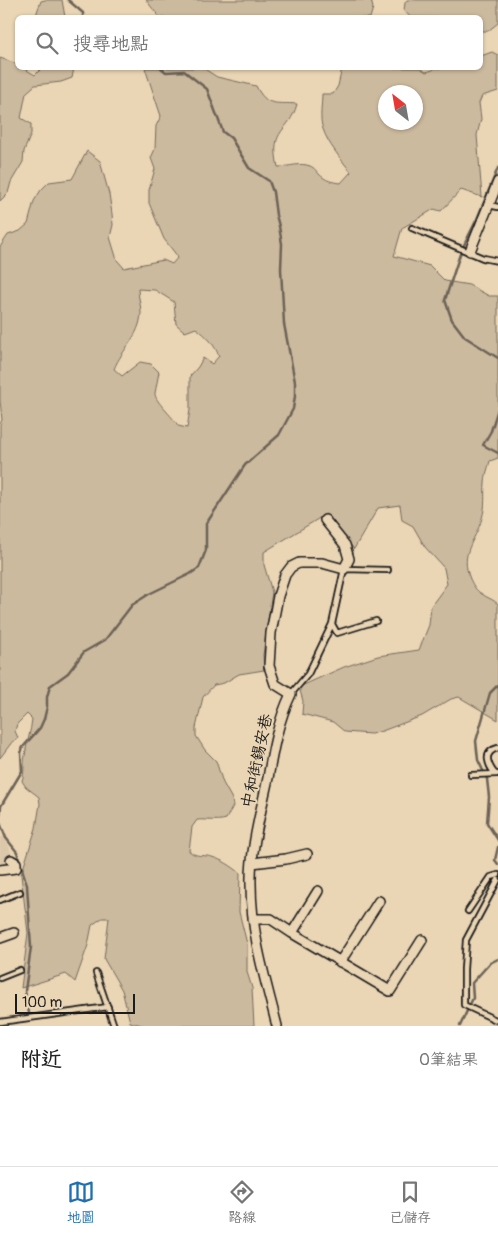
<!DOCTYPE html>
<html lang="zh-TW">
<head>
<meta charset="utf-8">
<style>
	body { margin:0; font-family:Pangolin,"LXGW WenKai TC",sans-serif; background:#f2f2f2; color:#222 }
	.compass { position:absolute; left:378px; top:85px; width:45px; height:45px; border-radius:50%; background:#fff; box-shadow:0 1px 4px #0004; rotate:329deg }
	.scale { position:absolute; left:15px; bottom:12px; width:120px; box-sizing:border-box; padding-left:5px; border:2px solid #1c1c1c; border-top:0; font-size:14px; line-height:18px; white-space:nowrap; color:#1c1c1c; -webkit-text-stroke:4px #ead5b4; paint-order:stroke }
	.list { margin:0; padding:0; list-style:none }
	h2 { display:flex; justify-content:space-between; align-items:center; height:65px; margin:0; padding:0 20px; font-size:21px }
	h2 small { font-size:16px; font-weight:400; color:#767676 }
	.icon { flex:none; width:28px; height:28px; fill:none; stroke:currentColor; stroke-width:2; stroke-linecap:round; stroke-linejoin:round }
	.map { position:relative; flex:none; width:498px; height:1026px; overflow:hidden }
	.search { position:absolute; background:#fff; box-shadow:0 1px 4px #0004; left:15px; right:15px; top:15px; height:55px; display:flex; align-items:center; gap:12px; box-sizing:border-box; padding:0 18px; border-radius:8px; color:#767676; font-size:19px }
	.sheet { height:140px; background:#fff }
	nav { display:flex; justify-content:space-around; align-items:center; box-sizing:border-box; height:70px; border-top:1px solid #e0e0e0; background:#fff; font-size:14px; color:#767676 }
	nav a { display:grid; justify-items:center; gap:2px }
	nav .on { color:#1f6fb2 }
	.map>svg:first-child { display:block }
</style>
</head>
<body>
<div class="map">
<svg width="498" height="1026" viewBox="0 0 498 1026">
	<rect width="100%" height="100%" fill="#ead5b4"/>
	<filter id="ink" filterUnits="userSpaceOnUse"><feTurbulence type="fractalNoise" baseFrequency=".02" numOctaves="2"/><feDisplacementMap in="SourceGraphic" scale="10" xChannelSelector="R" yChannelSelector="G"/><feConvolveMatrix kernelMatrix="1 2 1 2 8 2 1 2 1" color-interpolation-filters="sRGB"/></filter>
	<g filter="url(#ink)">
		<path fill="#dbc7a9" d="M5 836 16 866 0 868V838Z"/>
		<path fill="#ccba9e" stroke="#746b5d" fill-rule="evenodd" d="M45 0H62L65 17H37V12L41 1Z
			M146 0H371L373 8 370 18H160Z
			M407 0H498V23L488 31H481L480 18 410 17 404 10 405 3Z
			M492 52 498 55V91L482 96 479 103 481 119 477 135 482 197 461 190 441 211 434 209 402 228 394 256 430 266 445 281 469 285 489 296H498V458L490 461C488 468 485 476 485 483 484 495 486 506 482 518 475 543 459 552 470 579 473 585 476 591 482 594 487 598 493 599 498 604V720L459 697 451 699 422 716 382 731 371 734 345 732 333 722 302 714 303 701 299 687 344 667 378 656 419 650 429 625 431 606 447 584 444 568 425 547 413 526 402 520 400 505 378 508 354 549 326 514 264 552V565L272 592 263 655 264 670 239 674 224 683 214 685 203 697 196 728V736L205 750 216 761 223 783 232 799 233 806 226 819C216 822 207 819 197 820L192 827 189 851C198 858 201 854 212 857 222 860 232 866 240 873L239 912 247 944V972L252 988 254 1026H146L130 1022 122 990 104 959 109 918H102L92 925 88 945 75 982 66 974 21 988 28 933 21 875 36 828 40 804 39 797 26 787 22 781C25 772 23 765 25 756 26 744 31 732 32 719L27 714 17 724 15 731 18 738 12 742 0 758V424L2 420 0 400V247L8 235 20 231 28 224 34 201 41 190 49 182 72 179 87 151 100 161 109 194 112 214 113 225 110 237 117 260 124 268 163 260 172 264 178 257 164 239 149 203V190L155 169 151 158 155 149 156 126 161 116 145 68H203L217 77 256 86C267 108 276 102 297 104 289 134 269 127 278 167 289 167 300 162 310 166 315 168 316 171 319 174 326 181 332 182 341 183L351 172C341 159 328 144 323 129 319 119 322 105 322 94H333L338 86 342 68H420L426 72 433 70 435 68H480L481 56ZM386 92H416V122H386ZM138 289 155 290 174 302 176 324 185 332 196 328C207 336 214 344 219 356L212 364 203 358 198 367 190 376V410L187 428 178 426C173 416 154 401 155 393 156 386 158 379 159 372L151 364 140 362 122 376 114 369C122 349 140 336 141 313 141 305 138 297 138 289Z
			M0 58 17 64 18 68H23L35 75 42 68H74L72 78 61 82 35 85 26 93 21 118 31 124V134L24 151 23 162 11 182 8 193 0 201Z"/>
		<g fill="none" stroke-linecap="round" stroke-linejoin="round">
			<path stroke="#6c6357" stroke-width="2.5" d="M68 0 83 13V18
				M498 168 477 219 461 251 445 300 452 320 465 337 498 358
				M498 409 491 431 483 445 498 453
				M498 685 490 693 476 741 478 760 487 779 489 797 487 823 498 840
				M0 816 1 806 22 771 21 753 23 747 40 728 44 719 47 707V697L50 686 68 673 84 652 105 640 132 605 149 594 190 574 199 568 206 550V524L245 465 279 435 293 409 295 396V382L284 324 281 269 282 244 279 226 276 215 273 192 269 181 249 168 231 138 223 132 207 89 184 71 166 72 161 68
				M0 823 6 838 17 852 27 885 31 947 25 991 29 1013
				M498 847 495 860 498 864
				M460 1026 473 998 472 983 490 963 498 959"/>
			<defs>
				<path id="service" d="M489 205 498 207
					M412 228 483 258 498 261
					M332 624 337 633 376 621
					M291 694 308 674 332 624 344 569 388 570
					M495 774C488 765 482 752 498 748
					M471 775 497 774
					M498 880 466 940 464 969V1005L498 1021
					M0 900 20 892
					M468 911 491 877 498 875
					M96 973 114 1026
					M0 978 20 970
					M0 1022 108 1007"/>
				<path id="minor" d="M470 251 498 182
					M252 863 286 859 307 854
					M0 870 16 868V863L11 860
					M253 919H271L292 933 390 991 422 940
					M292 933 318 891
					M0 938 14 933
					M340 962 379 901
					M277 1026C265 978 251 934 251 884 250 851 261 811 268 778 273 749 278 721 291 694L275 684 269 666 271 633 278 596 285 575 291 567 299 563H322L344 569 349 559 345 545 325 520"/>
			</defs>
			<use href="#service" stroke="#1c1c1c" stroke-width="8"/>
			<use href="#minor" stroke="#1c1c1c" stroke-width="12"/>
			<use href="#service" stroke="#ead5b4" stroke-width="4.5"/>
			<use href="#minor" stroke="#ead5b4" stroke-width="9"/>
		</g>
	</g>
	<g text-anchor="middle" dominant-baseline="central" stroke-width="4" stroke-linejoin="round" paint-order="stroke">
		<g font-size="16" fill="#1c1c1c" stroke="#ead5b4">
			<text transform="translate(257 761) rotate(-78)">中和街錫安巷</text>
		</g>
	</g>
</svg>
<svg class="compass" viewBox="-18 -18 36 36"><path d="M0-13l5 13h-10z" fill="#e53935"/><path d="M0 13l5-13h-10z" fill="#767676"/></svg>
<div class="scale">100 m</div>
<div class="search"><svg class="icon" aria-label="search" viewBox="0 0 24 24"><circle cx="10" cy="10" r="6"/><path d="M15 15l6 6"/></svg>搜尋地點</div>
</div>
<section class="sheet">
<h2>附近<small>0筆結果</small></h2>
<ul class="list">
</ul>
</section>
<nav>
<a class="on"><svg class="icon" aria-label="map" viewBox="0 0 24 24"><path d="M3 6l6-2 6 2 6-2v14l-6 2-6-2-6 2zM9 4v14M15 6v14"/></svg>地圖</a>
<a><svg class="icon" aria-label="directions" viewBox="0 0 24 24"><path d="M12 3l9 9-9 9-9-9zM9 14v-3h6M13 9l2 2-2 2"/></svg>路線</a>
<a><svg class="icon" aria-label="saved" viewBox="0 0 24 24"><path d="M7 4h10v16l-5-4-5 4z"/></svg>已儲存</a>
</nav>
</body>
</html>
